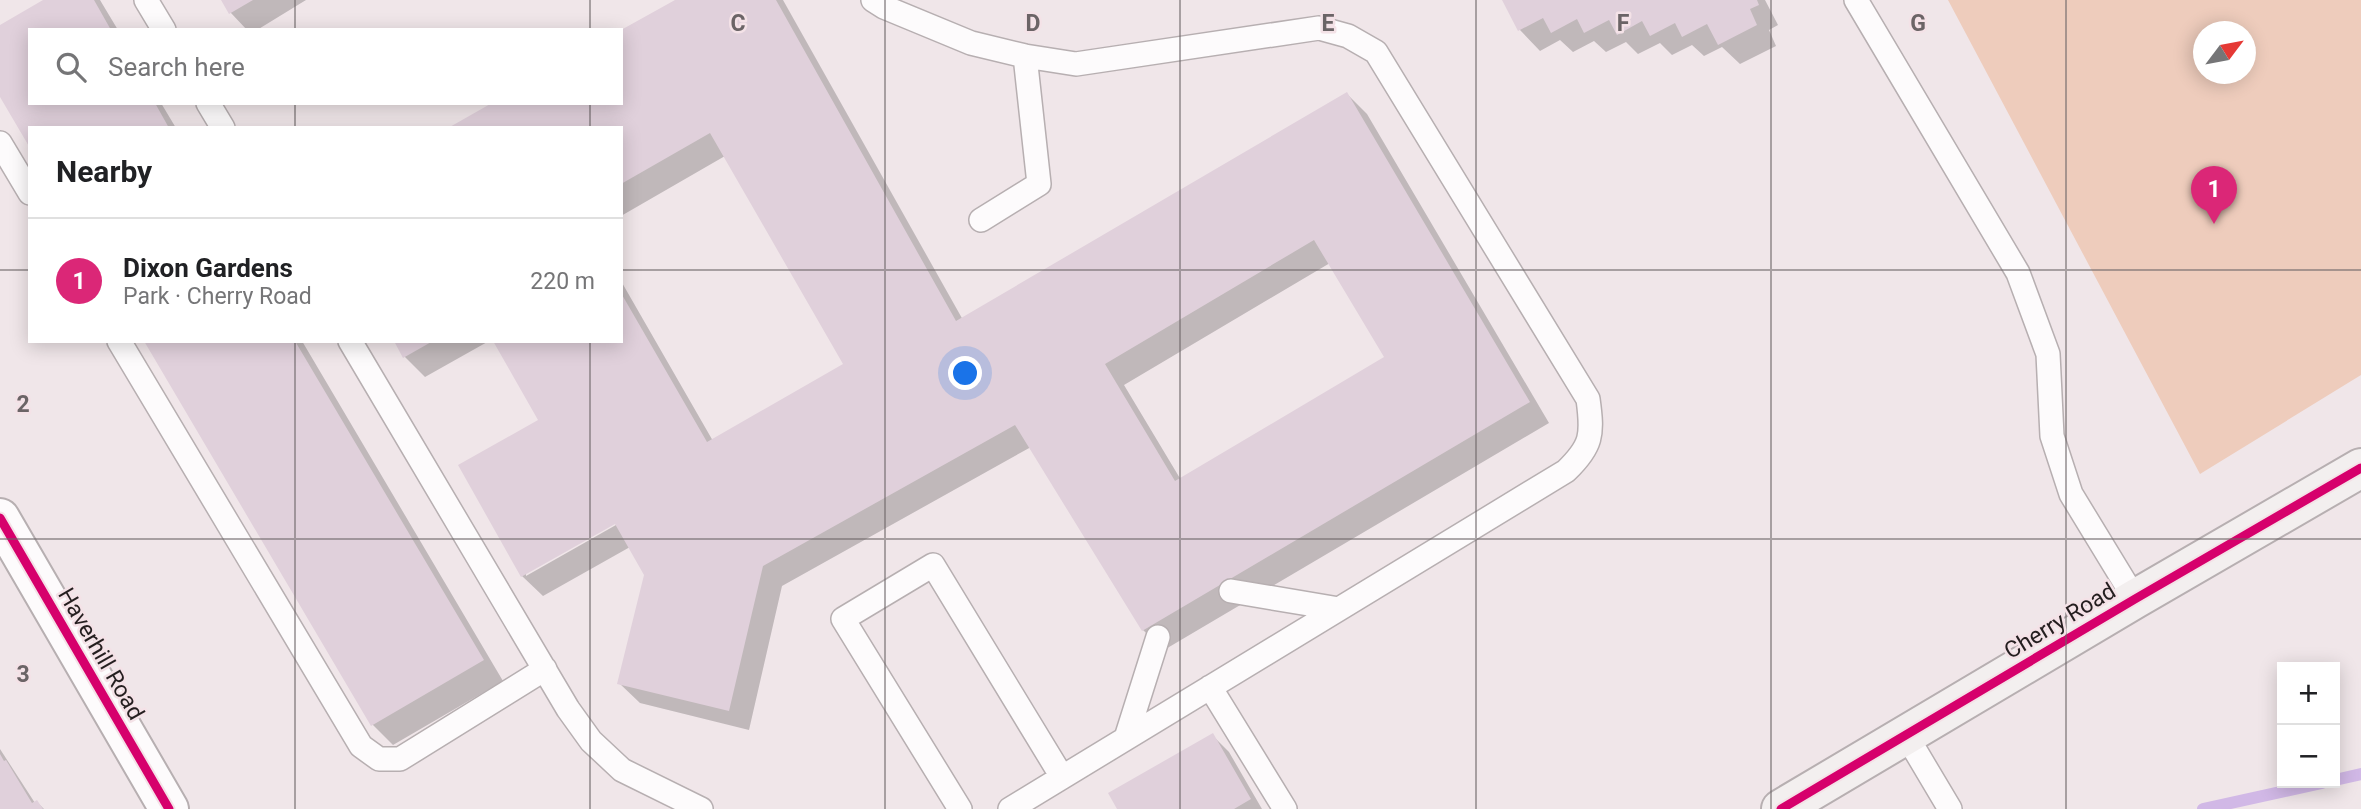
<!DOCTYPE html>
<html lang="en">
<head>
<meta charset="utf-8">
<style>
	body { margin:0; font-family:Roboto,sans-serif; background:#f6f6f6; color:#202124 }
	.controls { position:absolute; right:21px; bottom:21px; display:grid; overflow:hidden; border-radius:0px; box-shadow:0 4px 18px #0003 }
	.controls button { width:63px; height:63px; display:grid; place-items:center; padding:0; border:0; border-bottom:2px solid #e0e0e0; background:#fff; color:#202124; font:35px sans-serif }
	.compass { position:absolute; left:2193px; top:21px; width:63px; height:63px; border-radius:50%; background:#fff; box-shadow:0 4px 18px #0003; rotate:58deg }
	.you { position:absolute; left:966px; top:374px; width:24px; height:24px; margin:-18px; border:5px solid #fff; border-radius:50%; background:#1a73e8; box-shadow:0 0 0 10px #1a73e833 }
	.badge { display:grid; place-items:center; width:46px; height:46px; border-radius:50%; background:#db2777; color:#fff; font-size:23px; font-weight:700 }
	.pin { position:absolute; translate:-50% -58px; filter:drop-shadow(0 2px 4px #0008) }
	.pin::after { content:''; position:absolute; top:37px; width:24px; height:21px; background:inherit; clip-path:polygon(0 0,100% 0,50% 100%) }
	.list { margin:0; padding:0; list-style:none }
	h2 { display:flex; justify-content:space-between; align-items:center; height:91px; margin:0; padding:0 28px; font-size:30px }
	h2 small { font-size:23px; font-weight:400; color:#757577 }
	.list li { display:grid; grid-template-columns:46px 1fr auto; gap:21px; align-items:center; box-sizing:border-box; height:126px; padding:0 28px; border-top:2px solid #e0e0e0 }
	.list b { display:block; font-size:26px; white-space:nowrap }
	.list p { margin:0; font-size:23px; white-space:nowrap; color:#757577 }
	.list em { font-size:23px; font-style:normal; color:#757577 }
	.icon { flex:none; width:38px; height:38px; fill:none; stroke:currentColor; stroke-width:2; stroke-linecap:round; stroke-linejoin:round }
	.map { position:relative; flex:none; width:2361px; height:809px; overflow:hidden }
	.search { position:absolute; background:#fff; box-shadow:0 4px 18px #0003; left:28px; top:28px; width:595px; height:77px; display:flex; align-items:center; gap:18px; box-sizing:border-box; padding:0 24px; border-radius:0px; color:#757577; font-size:26px }
	.panel { position:absolute; background:#fff; box-shadow:0 4px 18px #0003; left:28px; top:126px; width:595px; height:217px; border-radius:0px }
	.map>svg:first-child { display:block }
</style>
</head>
<body>
<div class="map">
<svg width="2361" height="809" viewBox="0 0 2361 809">
	<rect width="100%" height="100%" fill="#f0e6e9"/>
	<path fill="#eeccbc" fill-rule="evenodd" d="M1948 0H2361V375L2200 474ZM2204 32H2246V74H2204Z"/>
	<path fill="#0003" fill-rule="evenodd" d="M46 0H100L118 30H30V103H161L176 128H30L0 94V27Z
		M223 0H306L257 30H247L231 13Z
		M679 0H783L963 320 1347 94 1367 114 1549 423 1164 650 1143 630 1031 447 782 586 749 730 640 703 619 683 645 575 630 547 543 596 522 576 540 421 621 341V281L713 441 845 365 725 156 621 216V103ZM1330 263 1386 357 1181 480 1124 385ZM622 518 623 521 526 576V572Z
		M1504 0H1765L1778 25 1769 30 1776 46 1740 64 1722 47 1704 56 1692 45 1672 55 1660 43 1638 54 1626 42 1606 52 1594 41 1573 52 1560 40 1540 51 1520 30Z
		M146 341H302L503 681 393 745 373 725Z
		M396 341H489L425 377 405 357Z
		M1212 735 1229 752 1262 809H1119Z
		M0 749 35 803 37 802 44 809H0Z"/>
	<g fill="none" stroke-linecap="round" stroke-linejoin="round">
		<path stroke="#d1b8e6" stroke-width="12" d="M2335 780 2361 774
			M2203 809 2322 783"/>
	</g>
	<path fill="#e0d0db" fill-rule="evenodd" d="M43 0H94L111 30H30V103H155L169 128H30V148L0 97V25Z
		M221 0H253L229 14Z
		M675 0H776L956 321 1347 92 1530 402 1142 631 1015 425 763 566 729 711 617 684 644 575 615 524 521 577 458 465 538 420 493 341H621V293L707 442 843 364 710 133 621 184V128H448L492 103H621V30ZM1314 240 1384 357 1175 481 1105 364Z
		M1502 0H1757L1759 5 1750 9 1757 25 1718 45 1707 24 1682 37 1675 23 1650 36 1642 21 1617 35 1609 20 1584 33 1577 19 1551 33 1543 18 1518 31Z
		M144 341H295L484 660 371 726Z
		M394 341H433L403 358Z
		M1213 733 1251 799 1234 809H1117L1108 793Z
		M0 754 4 761 6 760 32 803 37 800 43 809H0Z"/>
	<g fill="none" stroke-linecap="round" stroke-linejoin="round">
		<defs>
			<path id="service" d="M146 0 164 30
				M873 0 884 7 971 43 1025 56 1076 64 1319 28 1348 36 1376 52 1588 399C1593 435 1592 446 1566 471L1010 809
				M1856 0 2018 273 2048 354 2052 436 2071 494 2135 599
				M208 103 223 128
				M0 143 30 193
				M981 220 1039 184 1025 56
				M119 341 361 746 379 759H400L545 669
				M350 341 568 709 591 741 622 770 701 809
				M1231 591 1339 609
				M1210 687 1285 809
				M1906 735 1950 809
				M1126 738 1158 637
				M960 809 843 619 933 565 1062 777"/>
			<path id="minor" d="M0 518 169 809"/>
			<path id="secondary" d="M1781 809 2135 599 2361 468"/>
		</defs>
		<use href="#service" stroke="#b7afb1" stroke-width="26"/>
		<use href="#minor" stroke="#b7afb1" stroke-width="42"/>
		<use href="#secondary" stroke="#b7afb1" stroke-width="42"/>
		<use href="#service" stroke="#fdfbfc" stroke-width="23"/>
		<use href="#minor" stroke="#fdfbfc" stroke-width="38"/>
		<use href="#secondary" stroke="#f3efef" stroke-width="38"/>
		<defs>
			<path id="cycleway" d="M0 518 169 809
				M1781 809 2135 599 2361 468"/>
		</defs>
		<use href="#cycleway" stroke="#f4e2e7" stroke-width="13"/>
		<use href="#cycleway" stroke="#d6006c" stroke-width="9"/>
	</g>
	<path fill="none" stroke="#6b6466" stroke-width="2" stroke-opacity="0.55" d="M295 0V30M590 0V30M885 0V809M1180 0V809M1476 0V809M1771 0V809M2066 0V809M295 103V128M590 103V128M0 270H30M621 270H2361M295 341V809M590 341V809M0 539H2361"/>
	<g text-anchor="middle" dominant-baseline="central" stroke-width="5" stroke-linejoin="round" paint-order="stroke">
		<g font-size="23" fill="#241e1f" stroke="#f4e2e7">
			<text transform="translate(2060 621) rotate(-31)">Cherry Road</text>
			<text transform="translate(101 654) rotate(60)">Haverhill Road</text>
		</g>
	</g>
	<g font-size="23" text-anchor="middle" font-weight="bold" fill="#6b6466" stroke="#f4e2e7" stroke-width="5" stroke-linejoin="round" paint-order="stroke">
		<text x="738" y="31">C</text>
		<text x="1033" y="31">D</text>
		<text x="1328" y="31">E</text>
		<text x="1623" y="31">F</text>
		<text x="1918" y="31">G</text>
		<text x="23" y="412">2</text>
		<text x="23" y="682">3</text>
	</g>
</svg>
<div class="controls">
<button>+</button>
<button>−</button>
</div>
<svg class="compass" viewBox="-18 -18 36 36"><path d="M0-13l5 13h-10z" fill="#e53935"/><path d="M0 13l5-13h-10z" fill="#757577"/></svg>
<div class="you"></div>
<div class="pin badge" style="left:2214px;top:224px">1</div>
<div class="search"><svg class="icon" aria-label="search" viewBox="0 0 24 24"><circle cx="10" cy="10" r="6"/><path d="M15 15l6 6"/></svg>Search here</div>
<section class="panel">
<h2>Nearby<small></small></h2>
<ul class="list">
<li><span class="badge">1</span><div><b>Dixon Gardens</b><p>Park · Cherry Road</p></div><em>220 m</em></li>
</ul>
</section>
</div>
</body>
</html>
